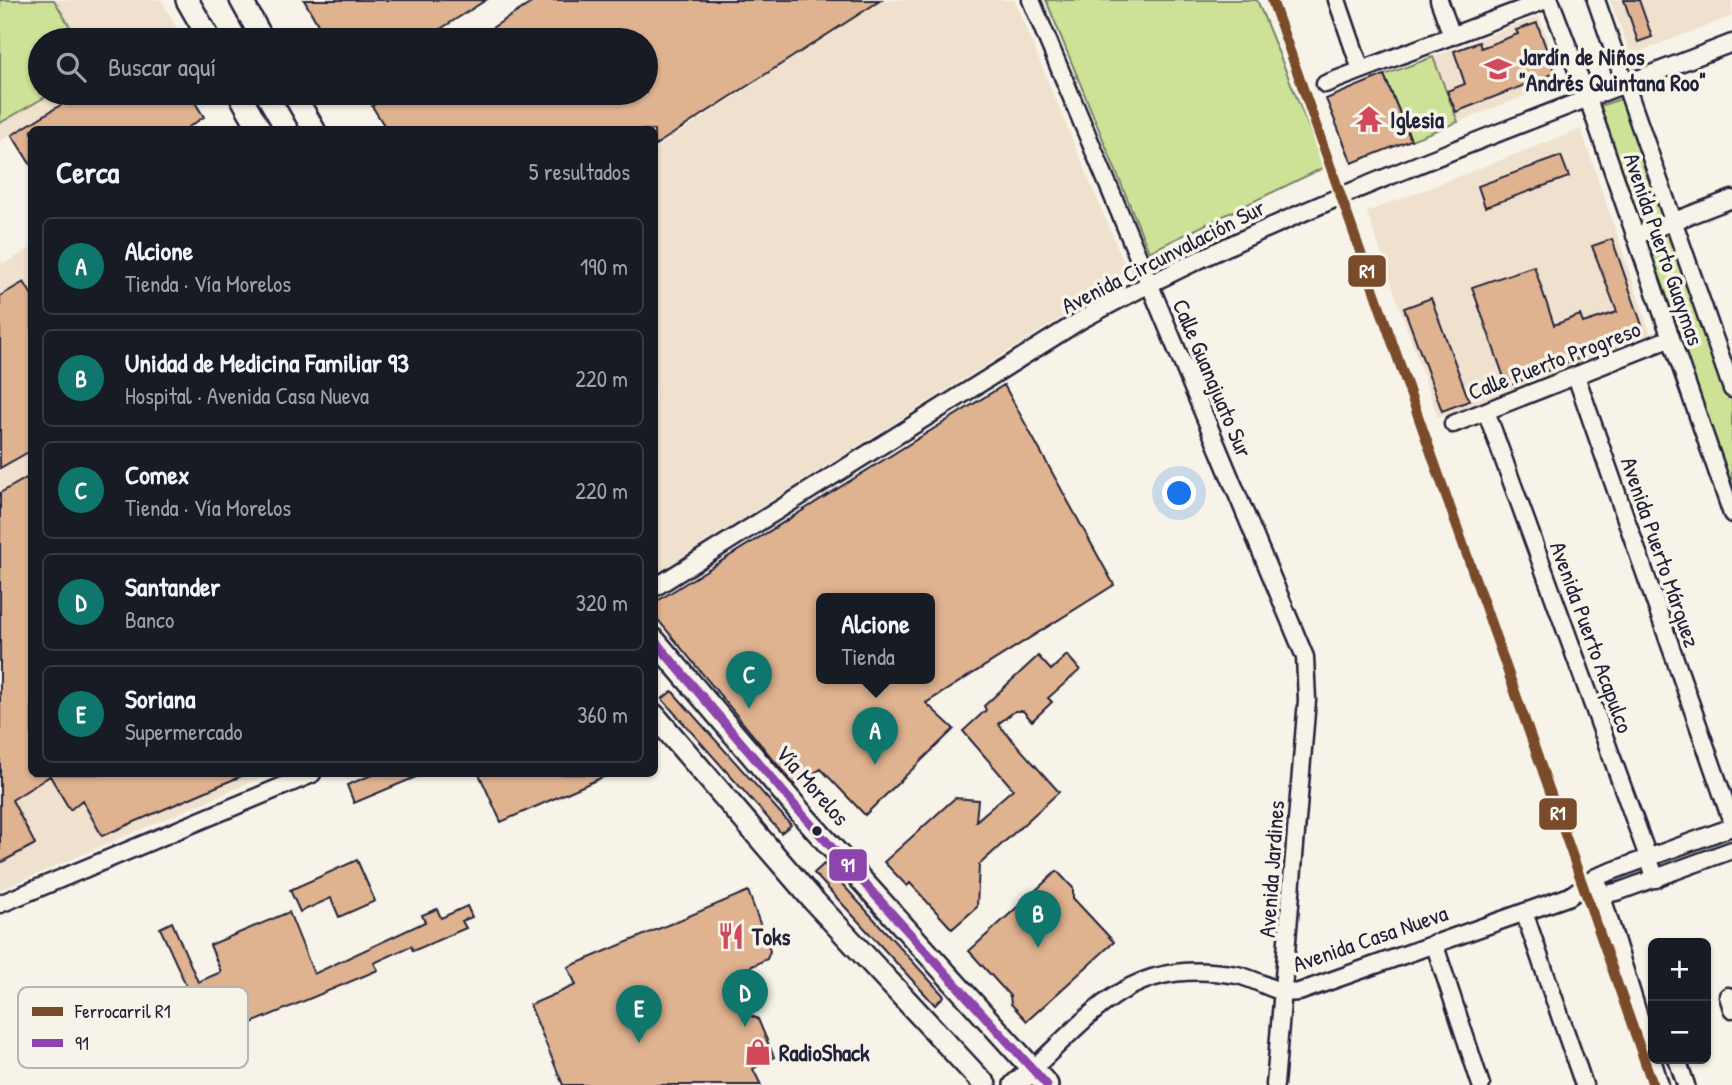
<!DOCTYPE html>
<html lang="es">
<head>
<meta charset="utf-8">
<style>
	body { margin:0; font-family:"Patrick Hand",sans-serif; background:#242831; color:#f1f3f6 }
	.controls { position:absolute; right:21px; bottom:21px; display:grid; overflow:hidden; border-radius:10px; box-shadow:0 2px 5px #0004 }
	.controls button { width:63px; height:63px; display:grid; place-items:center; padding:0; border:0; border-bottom:2px solid #363941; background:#171b24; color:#f1f3f6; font:35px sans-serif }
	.you { position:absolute; left:1180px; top:494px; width:24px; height:24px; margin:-18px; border:5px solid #fff; border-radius:50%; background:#1a73e8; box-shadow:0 0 0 10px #1a73e833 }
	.badge { display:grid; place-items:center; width:46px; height:46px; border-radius:50%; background:#0f766e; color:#fff; font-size:23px; font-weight:700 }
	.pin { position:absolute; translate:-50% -58px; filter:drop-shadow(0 2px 4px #0008) }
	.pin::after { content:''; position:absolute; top:37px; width:24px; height:21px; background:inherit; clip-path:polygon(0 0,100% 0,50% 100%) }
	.popup { position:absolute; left:816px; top:593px; width:119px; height:91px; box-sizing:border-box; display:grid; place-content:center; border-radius:10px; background:#171b24; filter:drop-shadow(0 2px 5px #0005); font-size:23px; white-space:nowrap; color:#9ea1a6 }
	.popup b { font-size:26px; color:#f1f3f6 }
	.popup::after { content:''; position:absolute; left:50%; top:100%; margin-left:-14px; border:14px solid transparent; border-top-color:#171b24 }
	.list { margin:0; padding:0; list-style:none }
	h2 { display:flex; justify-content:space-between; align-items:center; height:91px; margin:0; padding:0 28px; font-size:30px }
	h2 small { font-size:23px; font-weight:400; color:#9ea1a6 }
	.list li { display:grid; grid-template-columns:46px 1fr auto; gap:21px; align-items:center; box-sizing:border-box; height:98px; margin:0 14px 14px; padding:0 14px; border:2px solid #363941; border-radius:10px }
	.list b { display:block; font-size:26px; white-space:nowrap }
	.list p { margin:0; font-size:23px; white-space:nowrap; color:#9ea1a6 }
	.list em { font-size:23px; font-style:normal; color:#9ea1a6 }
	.icon { flex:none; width:38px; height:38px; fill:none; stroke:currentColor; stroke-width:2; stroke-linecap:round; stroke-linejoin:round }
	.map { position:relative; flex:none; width:1732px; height:1085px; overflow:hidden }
	.search { position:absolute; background:#171b24; box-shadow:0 2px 5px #0004; left:28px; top:28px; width:630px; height:77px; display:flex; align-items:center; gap:18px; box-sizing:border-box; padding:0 24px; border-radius:38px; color:#9ea1a6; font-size:26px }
	.panel { position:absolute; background:#171b24; box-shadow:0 2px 5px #0004; left:28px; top:126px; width:630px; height:651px; border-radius:10px }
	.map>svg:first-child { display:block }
</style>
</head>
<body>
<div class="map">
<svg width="1732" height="1085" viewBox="0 0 1732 1085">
	<rect width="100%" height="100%" fill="#f7f3e8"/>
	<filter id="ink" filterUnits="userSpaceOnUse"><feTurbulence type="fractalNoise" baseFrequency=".0143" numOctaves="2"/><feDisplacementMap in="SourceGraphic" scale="14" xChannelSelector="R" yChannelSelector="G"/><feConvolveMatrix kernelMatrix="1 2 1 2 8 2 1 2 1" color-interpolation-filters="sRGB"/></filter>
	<g filter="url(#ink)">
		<path fill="#f0e0ce" d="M0 0H161L179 32 166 40H40V93H80L0 141Z
			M881 0H1014L1129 275 655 574V149Z
			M1610 0H1732V16L1631 55Z
			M1539 16 1563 81 1458 122 1433 57Z
			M1581 129 1651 335 1438 418 1367 212Z
			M31 248 32 774H270L0 890V260L3 264Z"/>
		<path fill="#cee297" stroke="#788269" stroke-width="2" d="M0 0H54L78 40H40V93H52L0 123Z
			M1046 0H1257L1325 167 1149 252Z
			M1433 57 1458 122 1411 140 1384 75Z
			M1626 97 1732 397V497L1597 107Z"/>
		<path fill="#dfb290" stroke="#22223b" stroke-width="2" fill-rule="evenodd" d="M304 0H486L423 40H304L321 30Z
			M536 0H881L654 146V130H387L372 106 392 93H646V40H473Z
			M1624 0H1639L1652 37 1638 42Z
			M1537 23 1555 73 1456 112 1447 91 1465 84 1454 51 1479 42 1481 48 1518 34 1516 30Z
			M1384 75 1411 140 1352 163 1326 99Z
			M80 93H189L204 117 184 130H32V167L12 135Z
			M1561 156 1569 177 1485 207 1478 186Z
			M1612 239 1644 331 1592 347 1594 353 1507 386 1472 287 1534 266 1554 325 1580 315 1583 323 1617 312 1592 246Z
			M24 282 32 295V450L0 468V296Z
			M1431 298 1469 401 1442 411 1404 308Z
			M1004 385 1114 585 926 703 954 729 865 815 821 769 794 785 654 615V603ZM821 599H929V679H821Z
			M32 475V774H246L102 836 82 800 70 810 50 776 12 800 35 844 0 863V493Z
			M1067 655 1080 670 1048 698 1052 702 1032 721 1023 711H1015L998 724 1059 792 979 865 977 907 952 929 910 883 907 886 884 862 955 798 978 800 976 821 1013 789 963 731 986 710 984 706 1038 656 1051 670Z
			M672 691 791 825 781 833 662 699Z
			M374 774H423L354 803 347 785Z
			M479 774H610L501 822Z
			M357 860 375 901 339 917 331 898 300 912 290 890Z
			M824 864 944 996 935 1005 814 873Z
			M1057 871 1073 888V898L1114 942 1027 1021 1011 1004 1010 996 969 951Z
			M748 891 770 951 767 959 727 978 739 1010 758 1019 774 1057 753 1069 761 1085H563L530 1005 576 985 568 967Z
			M467 906 472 917 462 921 466 928 413 951 411 946 374 963 378 970 211 1040 160 928 172 922 198 982 221 972 210 945 289 912 314 974 425 922 422 915 437 909 441 918Z"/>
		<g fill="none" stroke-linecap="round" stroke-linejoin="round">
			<defs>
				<path id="minor" d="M1031 0 1305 657 1307 700 1275 1085
					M1337 0 1361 70
					M1439 0 1452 36
					M1550 0 1588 99 1732 514
					M1596 0 1732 389
					M1325 84 1546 0
					M1635 236 1732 199
					M1576 376 1732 822
					M1486 411 1656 879
					M1453 424 1671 338
					M654 588 1081 320C1288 207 1512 128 1732 43
					M1596 877 1660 1085
					M1594 897 1620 891 1732 850
					M0 904 312 774
					M1524 912 1584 1085
					M1434 943 1481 1085
					M1728 996 1732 1009
					M1677 1059 1686 1085
					M1033 1069C1100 1005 1134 958 1237 975 1259 979 1277 996 1299 992L1570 896 1596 877 1732 827"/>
				<path id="major" d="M187 0 210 40
					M241 0 263 40
					M239 93 260 130
					M293 93 314 130
					M654 640 807 820 1047 1085
					M654 715 813 900 985 1085
					M1015 1085 1033 1069"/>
			</defs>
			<use href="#minor" stroke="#22223b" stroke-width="21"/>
			<use href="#major" stroke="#22223b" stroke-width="26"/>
			<use href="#minor" stroke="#f7f3e8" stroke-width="16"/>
			<use href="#major" stroke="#f7f3e8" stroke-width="21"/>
			<defs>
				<path id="bus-1" d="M654 640 807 820 1047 1085"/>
			</defs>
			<use href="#bus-1" stroke="#f7f3e8" stroke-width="14"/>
			<use href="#bus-1" stroke="#8e44ad" stroke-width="9"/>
			<defs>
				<path id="rail-1" d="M1272 0 1653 1085"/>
			</defs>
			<use href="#rail-1" stroke="#f7f3e8" stroke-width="16"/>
			<use href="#rail-1" stroke="#7a4b2a" stroke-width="10"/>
		</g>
	</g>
	<defs>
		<symbol id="school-bare" viewBox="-9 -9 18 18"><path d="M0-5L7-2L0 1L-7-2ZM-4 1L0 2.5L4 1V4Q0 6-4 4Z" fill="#d1495b" stroke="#f7f3e8" stroke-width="2.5" paint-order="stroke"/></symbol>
		<symbol id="temple-bare" viewBox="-9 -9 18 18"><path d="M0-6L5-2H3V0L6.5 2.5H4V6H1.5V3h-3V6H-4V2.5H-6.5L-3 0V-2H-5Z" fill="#d1495b" stroke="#f7f3e8" stroke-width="2.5" paint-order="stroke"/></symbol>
		<symbol id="restaurant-bare" viewBox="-9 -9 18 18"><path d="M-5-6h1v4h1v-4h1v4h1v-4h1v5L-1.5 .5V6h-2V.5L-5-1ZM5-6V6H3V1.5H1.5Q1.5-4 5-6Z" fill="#d1495b" stroke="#f7f3e8" stroke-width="2.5" paint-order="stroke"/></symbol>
		<symbol id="shop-bare" viewBox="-9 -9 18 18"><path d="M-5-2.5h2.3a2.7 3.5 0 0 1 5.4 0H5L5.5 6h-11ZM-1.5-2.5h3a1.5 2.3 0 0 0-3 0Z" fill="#d1495b" stroke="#f7f3e8" stroke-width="2.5" paint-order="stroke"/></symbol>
	</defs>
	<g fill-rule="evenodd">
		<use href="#school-bare" x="1479" y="50" width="38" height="38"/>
		<use href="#temple-bare" x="1350" y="100" width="38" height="38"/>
		<use href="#restaurant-bare" x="712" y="917" width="38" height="38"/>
		<use href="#shop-bare" x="739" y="1033" width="38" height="38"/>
	</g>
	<circle fill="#22223b" stroke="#f7f3e8" stroke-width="2.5" cx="817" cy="831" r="6"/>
	<g text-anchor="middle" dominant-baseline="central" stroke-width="7" stroke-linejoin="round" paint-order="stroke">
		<g font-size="23" font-weight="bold" fill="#22223b" stroke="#f7f3e8" text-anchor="start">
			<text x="1519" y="56">Jardín de Niños<tspan x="1519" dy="26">"Andrés Quintana Roo"</tspan></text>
			<text x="1390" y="119">Iglesia</text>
			<text x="752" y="936">Toks</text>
			<text x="779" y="1052">RadioShack</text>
		</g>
		<g font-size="23" fill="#22223b" stroke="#f7f3e8">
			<text transform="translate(1664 249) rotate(71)">Avenida Puerto Guaymas</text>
			<text transform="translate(1163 256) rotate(-27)">Avenida Circunvalación Sur</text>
			<text transform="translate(1554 360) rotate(-21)">Calle Puerto Progreso</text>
			<text transform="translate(1213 378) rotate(67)">Calle Guanajuato Sur</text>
			<text transform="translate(1661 552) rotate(71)">Avenida Puerto Márquez</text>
			<text transform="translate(1592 637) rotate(70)">Avenida Puerto Acapulco</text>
			<text transform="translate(813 785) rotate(49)">Vía Morelos</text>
			<text transform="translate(1271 869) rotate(-86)">Avenida Jardines</text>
			<text transform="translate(1370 938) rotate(-19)">Avenida Casa Nueva</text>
		</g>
	</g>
	<rect x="18" y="987" width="230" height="81" rx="10" fill="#f7f3e8" stroke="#b7b4b4" stroke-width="2"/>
	<rect x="32" y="1007" width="31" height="9" fill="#7a4b2a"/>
	<rect x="32" y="1039" width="31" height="8" fill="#8e44ad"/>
	<g font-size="19" fill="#22223b">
		<text x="75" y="1018">Ferrocarril R1</text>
		<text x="75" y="1050">91</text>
	</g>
	<g stroke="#f7f3e8" stroke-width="2.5">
		<rect x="1347" y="254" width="40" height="34" rx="7" fill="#7a4b2a"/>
		<rect x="1538" y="797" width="40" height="34" rx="7" fill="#7a4b2a"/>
		<rect x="828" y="848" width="40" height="34" rx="7" fill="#8e44ad"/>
	</g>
	<g font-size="19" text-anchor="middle" font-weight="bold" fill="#fff">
		<text x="1367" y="278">R1</text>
		<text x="1558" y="820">R1</text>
		<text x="848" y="872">91</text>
	</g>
</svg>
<div class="controls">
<button>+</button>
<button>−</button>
</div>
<div class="you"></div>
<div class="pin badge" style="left:875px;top:765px">A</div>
<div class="popup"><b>Alcione</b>Tienda</div>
<div class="pin badge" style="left:1038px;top:948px">B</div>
<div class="pin badge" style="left:749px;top:709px">C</div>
<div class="pin badge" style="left:745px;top:1027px">D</div>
<div class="pin badge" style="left:639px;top:1043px">E</div>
<div class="search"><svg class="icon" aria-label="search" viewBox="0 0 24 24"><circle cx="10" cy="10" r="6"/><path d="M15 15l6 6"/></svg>Buscar aquí</div>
<section class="panel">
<h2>Cerca<small>5 resultados</small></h2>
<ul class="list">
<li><span class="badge">A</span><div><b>Alcione</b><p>Tienda · Vía Morelos</p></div><em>190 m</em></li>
<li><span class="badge">B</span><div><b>Unidad de Medicina Familiar 93</b><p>Hospital · Avenida Casa Nueva</p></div><em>220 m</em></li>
<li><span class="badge">C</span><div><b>Comex</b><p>Tienda · Vía Morelos</p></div><em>220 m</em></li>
<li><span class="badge">D</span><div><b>Santander</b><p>Banco</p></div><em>320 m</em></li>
<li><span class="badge">E</span><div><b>Soriana</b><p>Supermercado</p></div><em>360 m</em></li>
</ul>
</section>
</div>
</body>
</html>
